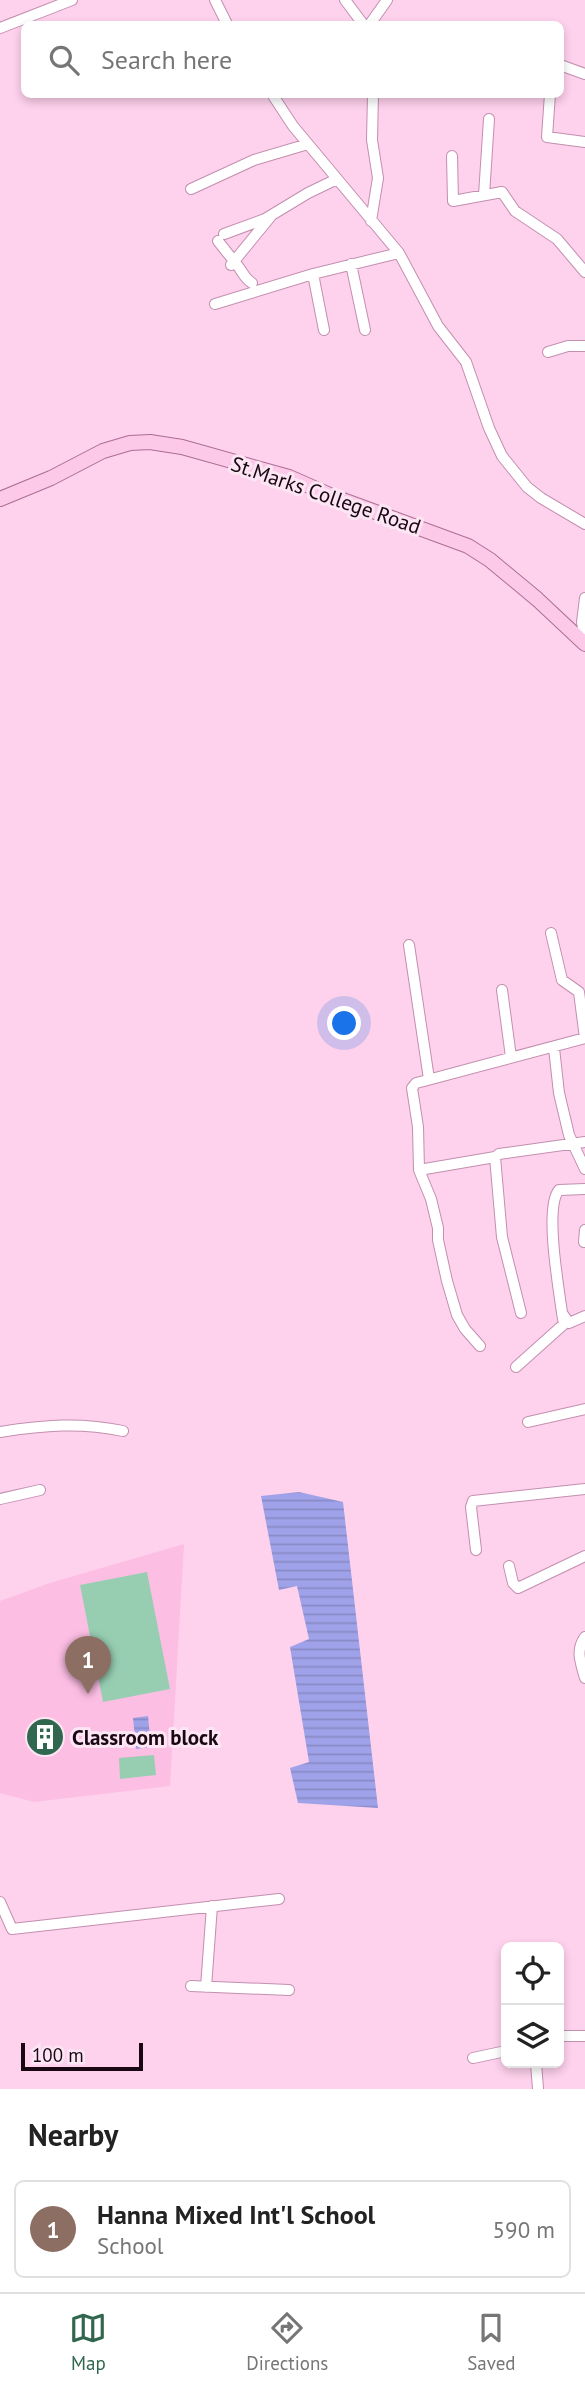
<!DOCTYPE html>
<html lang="en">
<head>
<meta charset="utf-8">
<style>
	body { margin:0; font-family:"PT Sans",sans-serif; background:#f2f2f2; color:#222 }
	.controls { position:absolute; right:21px; bottom:21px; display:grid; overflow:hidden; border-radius:10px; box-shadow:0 4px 10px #0003 }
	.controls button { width:63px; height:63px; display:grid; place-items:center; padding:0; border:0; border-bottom:2px solid #e0e0e0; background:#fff; color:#222; font:35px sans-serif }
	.scale { position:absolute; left:21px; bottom:18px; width:122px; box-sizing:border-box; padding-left:7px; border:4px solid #190713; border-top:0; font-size:19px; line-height:24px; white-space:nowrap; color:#190713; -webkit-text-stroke:5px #fde6f4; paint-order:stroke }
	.you { position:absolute; left:345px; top:1024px; width:24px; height:24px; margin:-18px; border:5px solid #fff; border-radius:50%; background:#1a73e8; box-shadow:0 0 0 10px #1a73e833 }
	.badge { display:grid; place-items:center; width:46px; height:46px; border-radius:50%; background:#31674e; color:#fff; font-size:23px; font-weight:700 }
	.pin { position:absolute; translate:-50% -58px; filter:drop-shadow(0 2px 4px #0008) }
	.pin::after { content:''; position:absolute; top:37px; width:24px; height:21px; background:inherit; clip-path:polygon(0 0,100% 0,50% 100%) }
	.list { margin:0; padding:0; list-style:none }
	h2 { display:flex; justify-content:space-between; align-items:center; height:91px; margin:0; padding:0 28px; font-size:30px }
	h2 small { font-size:23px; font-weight:400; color:#767676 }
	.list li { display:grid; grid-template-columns:46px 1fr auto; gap:21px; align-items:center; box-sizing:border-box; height:98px; margin:0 14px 14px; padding:0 14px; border:2px solid #e0e0e0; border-radius:10px }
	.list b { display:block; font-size:26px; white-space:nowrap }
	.list p { margin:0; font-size:23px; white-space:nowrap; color:#767676 }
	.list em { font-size:23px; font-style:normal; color:#767676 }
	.icon { flex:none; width:38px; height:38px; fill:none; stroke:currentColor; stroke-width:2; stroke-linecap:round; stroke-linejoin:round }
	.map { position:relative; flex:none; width:585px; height:2089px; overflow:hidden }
	.search { position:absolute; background:#fff; box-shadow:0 4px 10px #0003; left:21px; right:21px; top:21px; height:77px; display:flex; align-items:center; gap:18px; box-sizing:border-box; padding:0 24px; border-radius:10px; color:#767676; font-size:26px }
	.sheet { height:203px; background:#fff }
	nav { display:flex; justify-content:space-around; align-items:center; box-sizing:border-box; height:98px; border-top:2px solid #e0e0e0; background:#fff; font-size:19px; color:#767676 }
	nav a { display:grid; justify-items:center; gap:4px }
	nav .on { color:#31674e }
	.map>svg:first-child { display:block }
</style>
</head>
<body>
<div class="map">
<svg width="585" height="2089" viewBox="0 0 585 2089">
	<defs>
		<pattern id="water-rules" width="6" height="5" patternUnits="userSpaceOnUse" patternTransform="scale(1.75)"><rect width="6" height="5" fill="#9fa2e8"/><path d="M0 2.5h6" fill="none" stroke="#888ac6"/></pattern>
	</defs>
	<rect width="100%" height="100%" fill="#fed1ec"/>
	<path fill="#fdbee4" d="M184 1544 170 1786 34 1802 0 1793V1601L50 1583Z"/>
	<path fill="#97ceb2" d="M147 1572 170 1689 103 1702 80 1585Z
		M154 1755 156 1775 120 1779 119 1758Z"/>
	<path fill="url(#water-rules)" d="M299 1492 343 1502 378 1808 298 1803 290 1768 309 1762 290 1647 309 1639 297 1586 279 1590 261 1496Z
		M148 1716 151 1747 136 1749 133 1718Z"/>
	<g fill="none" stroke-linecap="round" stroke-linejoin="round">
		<defs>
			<path id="minor" d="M215 0 227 24
				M345 0 363 24
				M370 24 387 0
				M0 28 72 0
				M560 65 585 74
				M272 94 293 126 399 253 438 326 466 362 489 428 502 456 527 487 541 498 585 524
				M550 94 547 137 585 142
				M452 156 453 201 502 192 515 211 557 239 585 272
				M191 189 254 160 308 144
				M484 195 489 119
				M371 221 378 178 372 140 373 94
				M224 234 265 219 308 193 337 179
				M218 241C225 250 230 256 237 265 243 272 244 278 252 283
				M351 264 365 330
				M231 265 271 216
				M313 274 324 330
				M215 304 313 274 399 253
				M548 352 568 346H585
				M585 598 582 622 585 643
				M551 933 562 980 579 992 585 1038
				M409 945 429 1079
				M502 990 511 1057
				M554 1048 559 1093 569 1135 585 1169
				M419 1170 495 1157
				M584 1242 585 1230
				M521 1313 502 1237 495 1157 499 1154 585 1142
				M562 1313C559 1289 544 1207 559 1190L585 1189
				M480 1346 465 1329 457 1315 447 1281 438 1240V1228L431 1199 419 1170 418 1127 412 1088 416 1083 424 1081 585 1038
				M516 1367 564 1324 562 1313 569 1323 585 1316
				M528 1422 585 1409
				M0 1432C44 1425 80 1422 123 1431
				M0 1499 40 1490
				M476 1550 471 1507 473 1501 585 1489
				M509 1566 513 1583 518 1588 585 1556
				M585 1637C575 1651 581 1663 585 1678
				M0 1902 12 1929 279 1899
				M191 1986 289 1990
				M206 1987 212 1906
				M559 2036H585
				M473 2058 506 2051
				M536 2063 538 2089"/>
			<path id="major" d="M0 499 51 478 103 451 130 443 150 442 182 447 289 477 332 496 468 546 490 560 537 599 585 644"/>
		</defs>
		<use href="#minor" stroke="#c38faf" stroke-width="12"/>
		<use href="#major" stroke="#ab6e95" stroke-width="16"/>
		<use href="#minor" stroke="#fff" stroke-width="10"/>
		<use href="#major" stroke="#fcc9e9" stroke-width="14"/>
	</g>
	<defs>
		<symbol id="building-disc" viewBox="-11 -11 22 22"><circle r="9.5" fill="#31674e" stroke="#fde6f4"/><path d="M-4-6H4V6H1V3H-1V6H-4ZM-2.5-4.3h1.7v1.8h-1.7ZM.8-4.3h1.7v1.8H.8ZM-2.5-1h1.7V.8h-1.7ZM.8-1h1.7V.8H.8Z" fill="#fff"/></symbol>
	</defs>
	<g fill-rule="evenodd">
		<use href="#building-disc" x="23" y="1715" width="44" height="44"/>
	</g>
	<g text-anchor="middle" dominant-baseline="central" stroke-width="6" stroke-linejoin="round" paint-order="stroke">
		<g font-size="21" fill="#190713" stroke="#fde6f4">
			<text transform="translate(326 495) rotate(19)">St.Marks College Road</text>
		</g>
		<g font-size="21" font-weight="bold" fill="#190713" stroke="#fde6f4" text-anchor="start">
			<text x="72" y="1737">Classroom block</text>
		</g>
	</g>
</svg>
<div class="controls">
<button><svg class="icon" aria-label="locate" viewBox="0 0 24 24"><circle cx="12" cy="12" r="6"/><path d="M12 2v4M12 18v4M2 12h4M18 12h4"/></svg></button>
<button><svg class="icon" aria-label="layers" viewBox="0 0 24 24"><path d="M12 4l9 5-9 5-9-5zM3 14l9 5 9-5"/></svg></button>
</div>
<div class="scale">100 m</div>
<div class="you"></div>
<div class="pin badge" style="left:88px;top:1694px;background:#8d6e63">1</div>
<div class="search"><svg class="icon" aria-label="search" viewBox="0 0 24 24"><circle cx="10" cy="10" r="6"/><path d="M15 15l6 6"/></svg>Search here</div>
</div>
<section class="sheet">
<h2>Nearby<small></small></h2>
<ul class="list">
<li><span class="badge" style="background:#8d6e63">1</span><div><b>Hanna Mixed Int'l School</b><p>School</p></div><em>590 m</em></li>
</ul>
</section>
<nav>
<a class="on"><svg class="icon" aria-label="map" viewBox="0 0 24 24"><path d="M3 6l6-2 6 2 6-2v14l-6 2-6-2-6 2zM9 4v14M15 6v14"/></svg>Map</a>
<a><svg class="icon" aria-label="directions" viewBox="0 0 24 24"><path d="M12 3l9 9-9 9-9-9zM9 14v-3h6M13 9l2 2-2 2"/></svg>Directions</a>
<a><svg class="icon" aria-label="saved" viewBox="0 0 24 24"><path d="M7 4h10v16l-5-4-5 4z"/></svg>Saved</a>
</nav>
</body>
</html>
